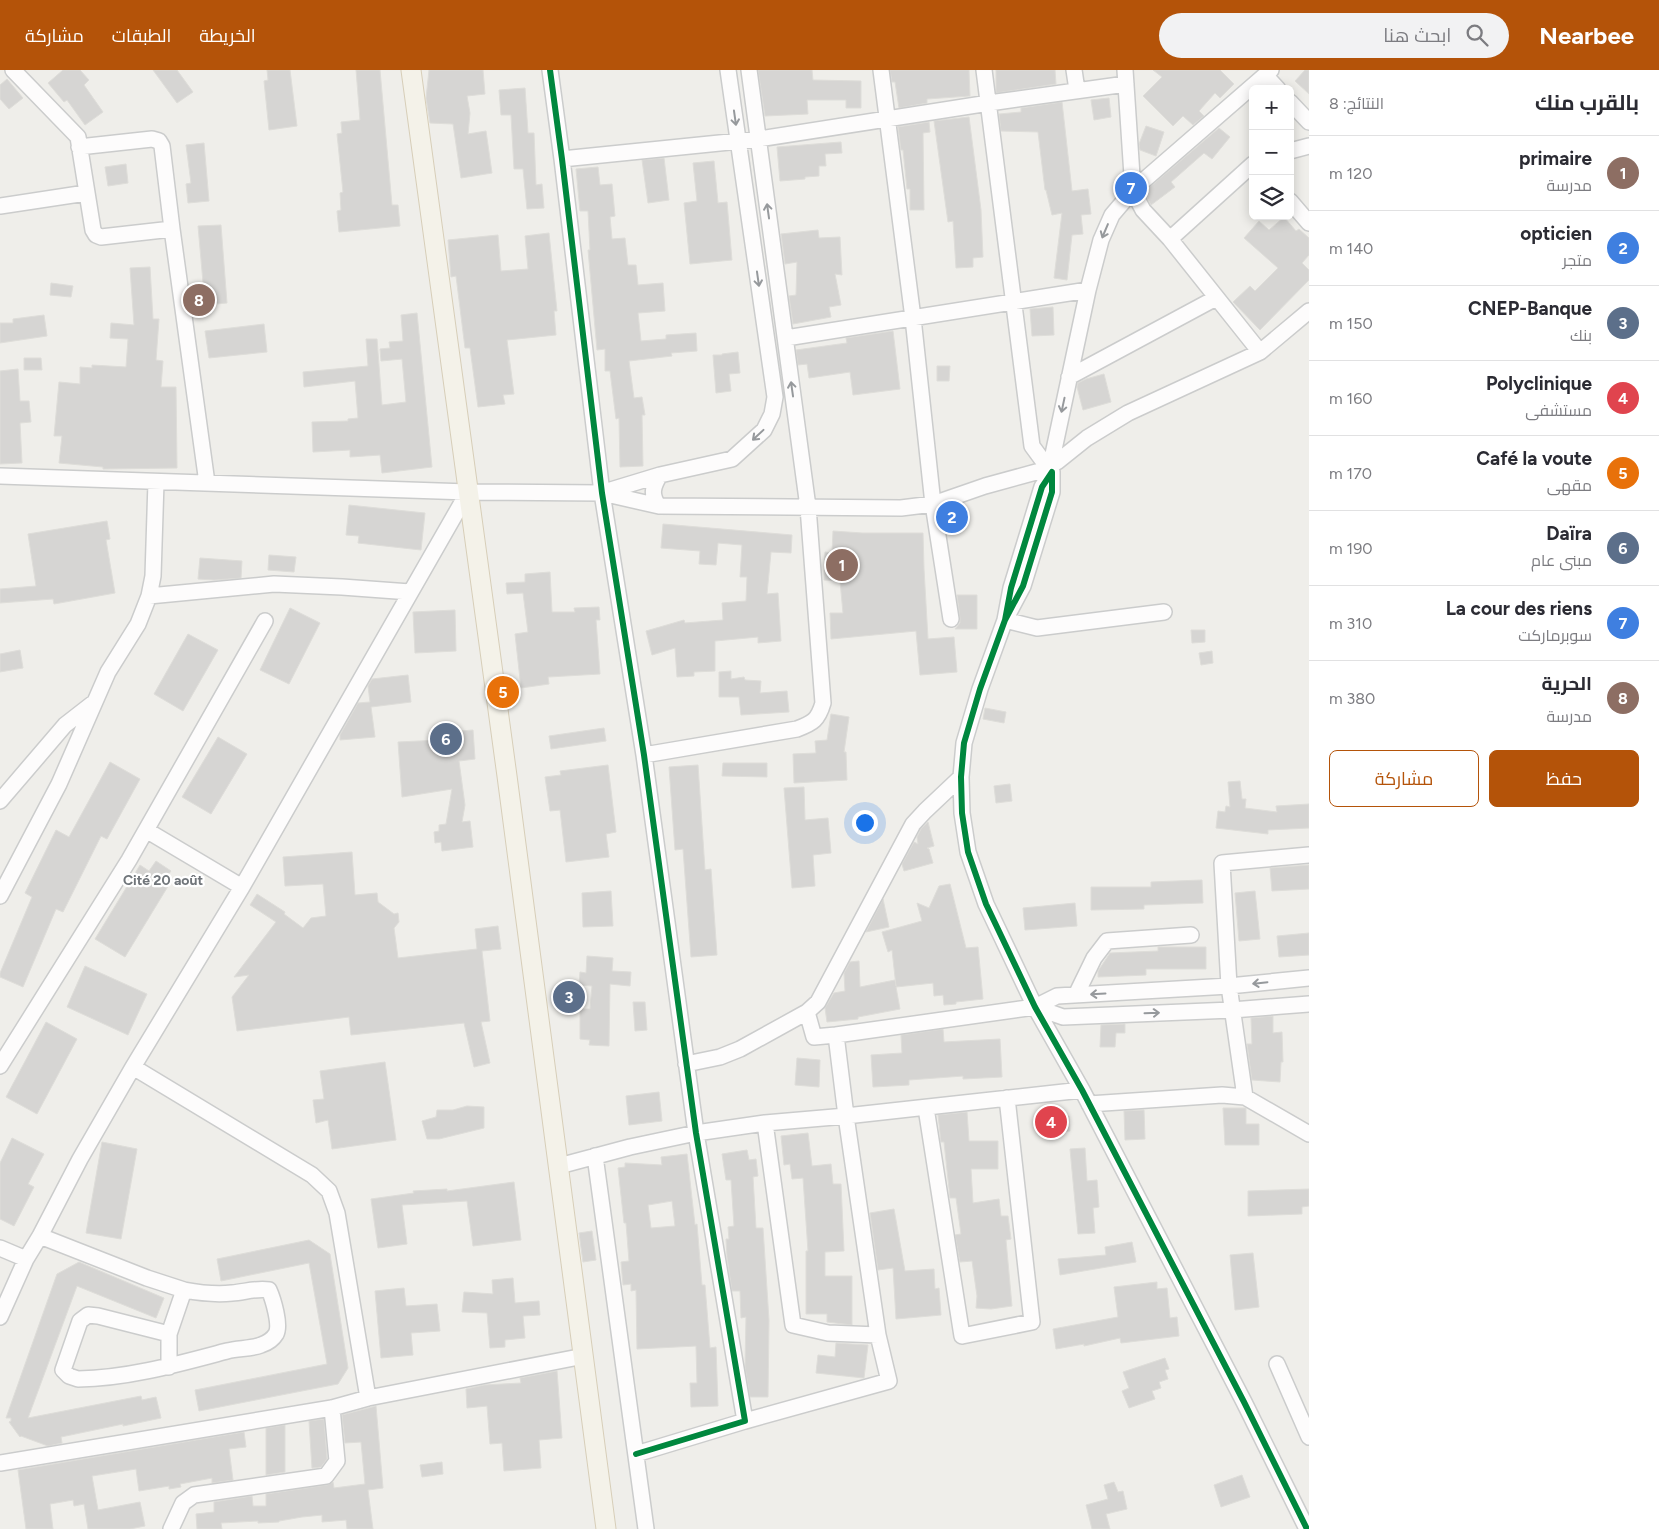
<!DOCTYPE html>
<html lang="ar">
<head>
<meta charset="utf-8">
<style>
	body { margin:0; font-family:Figtree,Cairo,sans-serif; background:#f2f2f3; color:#2b2b33; direction:rtl }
	.controls { position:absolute; right:15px; top:15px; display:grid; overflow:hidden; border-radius:8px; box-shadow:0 2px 12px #0003 }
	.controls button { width:45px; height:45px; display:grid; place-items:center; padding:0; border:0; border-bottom:1px solid #e1e1e2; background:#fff; color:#2b2b33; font:25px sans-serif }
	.you { position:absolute; left:864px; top:752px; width:18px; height:18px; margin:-12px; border:4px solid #fff; border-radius:50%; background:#1a73e8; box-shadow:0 0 0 8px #1a73e833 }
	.badge { display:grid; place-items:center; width:32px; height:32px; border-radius:50%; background:#b45309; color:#fff; font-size:16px; font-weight:700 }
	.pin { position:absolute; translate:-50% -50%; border:2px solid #fff; box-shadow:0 1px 5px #0006 }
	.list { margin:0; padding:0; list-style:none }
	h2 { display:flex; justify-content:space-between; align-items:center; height:65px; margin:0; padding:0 20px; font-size:21px }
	h2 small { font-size:16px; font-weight:400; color:#7c7c81 }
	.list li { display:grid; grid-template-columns:32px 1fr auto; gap:15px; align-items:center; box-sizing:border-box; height:75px; padding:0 20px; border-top:1px solid #e1e1e2 }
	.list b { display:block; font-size:19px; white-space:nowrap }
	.list p { margin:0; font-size:16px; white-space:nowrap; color:#7c7c81 }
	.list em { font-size:16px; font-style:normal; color:#7c7c81 }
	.actions { display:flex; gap:10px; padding:15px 20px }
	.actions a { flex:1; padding:11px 0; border:1px solid #b45309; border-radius:8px; text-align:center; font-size:18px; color:#b45309 }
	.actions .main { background:#b45309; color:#fff }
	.icon { flex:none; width:28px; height:28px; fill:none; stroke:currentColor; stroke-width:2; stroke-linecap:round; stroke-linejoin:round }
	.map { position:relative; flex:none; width:1309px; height:1459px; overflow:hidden; direction:ltr }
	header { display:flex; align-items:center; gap:30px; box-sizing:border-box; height:70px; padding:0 25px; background:#b45309; color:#fff }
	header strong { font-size:24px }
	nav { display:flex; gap:28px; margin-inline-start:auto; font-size:18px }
	.search { width:350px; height:45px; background:#f2f2f3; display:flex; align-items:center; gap:12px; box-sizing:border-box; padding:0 18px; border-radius:28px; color:#7c7c81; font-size:19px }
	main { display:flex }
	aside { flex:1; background:#fff }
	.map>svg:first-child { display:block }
</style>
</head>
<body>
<header>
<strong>Nearbee</strong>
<div class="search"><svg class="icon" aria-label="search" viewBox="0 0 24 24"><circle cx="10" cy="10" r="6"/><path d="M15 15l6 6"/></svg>ابحث هنا</div>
<nav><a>الخريطة</a><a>الطبقات</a><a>مشاركة</a></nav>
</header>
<main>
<aside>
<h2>بالقرب منك<small>النتائج: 8</small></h2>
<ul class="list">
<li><span class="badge" style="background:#8d6e63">1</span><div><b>primaire</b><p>مدرسة</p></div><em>120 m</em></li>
<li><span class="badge" style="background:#3f7fe0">2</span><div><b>opticien</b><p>متجر</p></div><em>140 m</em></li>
<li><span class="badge" style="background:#5c6f8a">3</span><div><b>CNEP-Banque</b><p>بنك</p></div><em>150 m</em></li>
<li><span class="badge" style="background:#e0444e">4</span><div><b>Polyclinique</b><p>مستشفى</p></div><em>160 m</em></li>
<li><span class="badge" style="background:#e8710a">5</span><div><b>Café la voute</b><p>مقهى</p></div><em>170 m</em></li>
<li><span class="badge" style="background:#5c6f8a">6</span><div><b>Daïra</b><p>مبنى عام</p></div><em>190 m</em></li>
<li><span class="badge" style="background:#3f7fe0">7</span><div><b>La cour des riens</b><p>سوبرماركت</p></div><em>310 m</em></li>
<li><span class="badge" style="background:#8d6e63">8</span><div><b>الحرية</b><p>مدرسة</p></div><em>380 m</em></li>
</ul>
<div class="actions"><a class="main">حفظ</a><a>مشاركة</a></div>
</aside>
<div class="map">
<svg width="1309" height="1459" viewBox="0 0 1309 1459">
	<rect width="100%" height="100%" fill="#efeeea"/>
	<path fill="#d6d5d3" stroke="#deddd9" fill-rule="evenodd" d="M63 0H80L89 10 84 15 103 42 85 55 67 30 64 32 48 13Z
		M153 0H177L193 22 177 33Z
		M267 0H290L297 56 269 60 264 11 268 10Z
		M356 0H380L392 135H398L400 156 339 162 337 141 341 140 340 123 343 122 337 64 342 63 341 52 360 50Z
		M429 0H483L485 24 467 26 470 43 468 64 486 61 492 103 461 108 453 54 430 53 426 28Z
		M758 0H812L813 10 861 11V38H846V30H807L808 44 765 46Z
		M890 0H969L970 26 927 29V33L899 38 895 12H892Z
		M996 0H1055L1056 14 996 23Z
		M1153 0H1220L1234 14 1220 28 1215 23 1199 41 1204 46 1193 55 1183 46 1173 56 1143 26 1162 7Z
		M1305 0H1309V24L1295 11Z
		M7 9 23 28 9 39 0 29V15Z
		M525 18 528 63H534L536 115 542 114 544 138 527 139 523 99H514L511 45H501L499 20Z
		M1109 28 1111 47 1094 50 1091 30Z
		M1062 32 1072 121 1088 119 1091 144 1081 145 1083 164 1072 165 1067 210 1054 208 1062 143 1052 145 1046 120H1045L1038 62 1001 61 999 44 1021 42V38Z
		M969 47 981 140 983 187 973 188V197L956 198 953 151 948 152 934 51Z
		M929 52 930 62 923 63 924 140H910V119H907L903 80H901L898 57Z
		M1146 56 1164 62 1156 86 1140 80 1139 74Z
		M1219 58 1230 67 1212 89 1204 83 1171 112 1175 117 1151 135 1144 122Z
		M841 72 842 83 825 84 826 96H819V106L805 107V109L780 111 777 77Z
		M204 73 209 131 188 133 186 114 191 113 186 75Z
		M664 88 669 130 648 133 642 90Z
		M714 91 718 133 727 132 732 190 690 194 684 133 697 131 693 93Z
		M126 94 128 113 108 116 105 97Z
		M598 97 600 115 612 114 615 146 610 147 612 169 625 168 628 195H636L638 215 663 213 665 241 638 243 641 271 666 269V265L696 263 697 281 671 283 672 286 629 291 634 328 642 327 645 345H642L643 396 620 397 619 348 616 349 610 301H605V279L597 280 588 180H590L588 141H580L576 99Z
		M1284 147 1296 161 1299 159 1309 168V185L1302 193 1309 200V210L1260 260 1233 232 1250 216 1255 221 1278 198 1244 168 1259 151 1269 160Z
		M221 155 227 233 205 235 198 156Z
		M818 160 819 168 840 167 842 205 835 204 841 235 829 237 831 247 793 254 789 226 796 225 797 192 785 194 781 164Z
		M549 163 557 241H554L556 265 507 270 514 324 503 325 505 334 478 337 470 278H465L456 206 451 207 448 170 498 165 501 201 528 199 525 166Z
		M150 197 153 249H159L156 290 163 291 161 317H176L177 398 103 399V397L59 393 62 366H54L59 312 80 314V297L92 298V295L126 297 128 269 110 268 111 253 134 255 130 198Z
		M51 213 73 216 71 227 50 225Z
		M1053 237 1054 265 1032 266 1030 239Z
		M417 243 432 397 382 403 380 385 350 387V380L313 382 312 352 348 351V349L358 348 355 311 304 317 303 302 368 296 366 269H377L382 335 406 332 402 289 381 291 380 279 390 278 389 272 403 271 401 245Z
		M44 245 47 266 0 273V253H13V249Z
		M264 254 267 282 209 288 205 261Z
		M893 261 900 319 853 325 850 302 809 308 807 294 798 295 796 280 847 273 846 268Z
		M738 282 740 303 729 304 731 321 716 323 713 285H722V284Z
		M24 288H41L42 300H24Z
		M937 296H950L949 311H937Z
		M18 299 20 331H29L31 352 20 353 22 393 0 394V301Z
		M1104 304 1111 332 1083 340 1077 317 1078 313 1086 309Z
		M349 435 425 443 421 480 358 473 359 466 346 465Z
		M107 451 110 469 106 470 115 523 54 534 53 529 0 533V519L36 516 28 464Z
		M663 454 792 465 791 483 771 482 767 524 778 523 781 571 758 573V567L715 571V601L694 602V606L677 607 675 578 652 585 646 561 684 550 685 553 723 550 722 533 746 531 747 507H740L742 475 718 473 716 495 699 494 700 481 661 478Z
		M833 461 862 463H923L924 499 928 569 954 567 957 602 920 605 916 561 831 569 830 543H843L840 511 824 510 825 482 832 483Z
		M269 485 296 487 294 502 268 500Z
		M200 488 242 491 241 508 214 510 198 509Z
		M550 502 552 542H575L574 538 599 537 600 550H596L600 604 548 607 549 614 521 618 515 564 528 562 523 523 507 524 506 513 525 512V504Z
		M957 525H977V559H955L960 553V548Z
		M290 538 320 553 289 614 260 600Z
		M455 540 456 581 415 583 413 542Z
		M1191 560H1205V572L1192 573Z
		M188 564 218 580 183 641 154 624Z
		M20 580 23 598 0 602V584Z
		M1212 581 1213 593 1201 595 1199 583Z
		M731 601V609L744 607 745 610 761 611 760 623 787 621 789 642 741 645 739 627H719V602Z
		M408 605 411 632 371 637 375 667 340 670V665L358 633 370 632 368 616 372 609Z
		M985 638 1006 642 1004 653 983 649Z
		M831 644 849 647 844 682H846L847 710 794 713 793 684 816 683 815 671 827 670Z
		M604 658 606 671 551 679 549 666Z
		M473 660 475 689 459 691 465 735 462 752 470 751 473 777 442 781 441 772 435 773 434 762 439 761V755L446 754 452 719 402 727 398 672 440 670 436 663Z
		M218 667 247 684 211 744 182 727Z
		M110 692 140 709 107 769 101 766 63 842 56 839 23 917 0 907V903L32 827 25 823 56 760 69 767Z
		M723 693H767V707L722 706Z
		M608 695 616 762 606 764 609 787 566 792 560 740 550 741 545 707 561 705 560 701Z
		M698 695 705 800 711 799 717 885 691 887 683 779 675 780 669 697Z
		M1240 711 1242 729H1246L1245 738 1277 742 1276 736 1309 734V758L1268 760V764L1216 758 1218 741 1225 742 1226 736 1230 737 1228 712Z
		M1010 714 1012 731 996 733 994 716Z
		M804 717 805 750 828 748 831 783 813 785 815 816 792 818 784 718Z
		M928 752 934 776 927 778 929 779 933 793 904 801 902 794 914 772 918 774 917 767 921 759Z
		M352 782 355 825 377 823 378 832 394 844 398 843 399 852 394 858 398 888 477 879 475 859 498 856 501 879 482 881 490 951 481 952 490 993 474 997 464 953 351 965 349 947 237 961 232 927 249 905 234 907 276 852 250 835 257 824 285 842 284 844 303 858 311 848 326 846 323 814 285 816 283 787Z
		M156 791 171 801 164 810 170 813 125 887 95 869 140 795 149 801Z
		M1309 795V819L1272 821 1270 798Z
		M1202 810 1203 833 1144 835V839L1091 840V817H1151V812Z
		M950 814 966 878 978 877 983 929 956 932V934L944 935 943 925 934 926 933 913 896 917 900 939 858 947V949L827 952 825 938 834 923 845 921 844 903 850 892 859 891 860 917 895 910 896 916 892 880 888 882 882 862 922 851 917 833 929 838 939 816Z
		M611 821 613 856 583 857 582 823Z
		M1255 821 1260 869 1239 871 1235 823Z
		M883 829 889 857 866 862Z
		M1075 833 1077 856 1025 860 1023 838Z
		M1309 863V885L1279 887 1277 866Z
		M1158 877H1206V899H1146V905L1098 907V901L1110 883 1158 881Z
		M587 886 613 888 612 901 631 902 630 916 610 914 609 976 589 975 590 970 580 969V939H590L592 916 579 915 580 902 586 903Z
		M85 896 147 924 128 965 67 937Z
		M633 932H645L647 960 635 961Z
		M1273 946V963L1282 962 1283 992H1281L1280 1012 1252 1010 1247 974H1252L1251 948Z
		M46 952 77 969 37 1044 6 1027Z
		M1125 954V963H1116L1115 977H1100L1101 955Z
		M943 959 944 972 1000 969 1002 1007 963 1009V1006L909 1010V1015L873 1017 871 985 902 983 901 965Z
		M797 988 820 990 819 1017 795 1015Z
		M385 992 396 1070 332 1079 328 1050 316 1053 313 1030 324 1029 320 1001Z
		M659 1022 662 1051 629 1055 626 1026Z
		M467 1036 484 1037V1058L439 1069H427L422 1051 436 1047 437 1040H453Z
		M1223 1038H1246V1054H1259V1075H1225Z
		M1144 1040 1145 1069 1125 1070 1124 1041Z
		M967 1042 969 1071H998V1099H971L973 1133 999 1129 1001 1146H1008L1011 1169 1006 1170 1012 1236 991 1239 976 1238 977 1226 972 1191 960 1192 955 1165 961 1164 956 1128H950L944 1072H941L938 1045Z
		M1069 1046 1070 1061 1056 1062V1047Z
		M808 1063 812 1096 831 1094 833 1114H841L844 1181 825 1182V1206H852V1255L827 1252V1244H806V1181H808L803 1108 792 1109 790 1094 784 1095 781 1066Z
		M12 1068 44 1084 28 1114 34 1117 14 1156 0 1149V1093Z
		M102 1072 137 1079 121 1169 86 1163Z
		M1085 1078 1087 1111 1097 1110 1099 1137 1093 1138 1095 1163 1078 1164 1070 1079Z
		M747 1080 749 1090 756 1089 758 1106 753 1107 756 1158H763L769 1250 768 1327H750L745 1297 746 1247 741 1248 740 1221H732L727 1187 726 1169H729L728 1157 734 1156 731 1110H726L722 1084Z
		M687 1084 695 1155 697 1154 702 1215H705L710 1278 716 1277 718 1336 691 1337 690 1313H697L696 1276 637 1279 636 1220 631 1221V1214L623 1215 621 1192 629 1191 626 1153H624L618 1098 625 1097V1093L662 1095 661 1087ZM672 1131 675 1156 651 1158 648 1135Z
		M514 1112 521 1170 473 1176 467 1131 402 1135 407 1174 378 1178 371 1129 414 1123 413 1121 447 1119V1121Z
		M1309 1119V1136L1302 1137V1144L1248 1146V1121Z
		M894 1139 905 1201 934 1199 935 1219 939 1218 941 1245 896 1249 893 1198 878 1200 870 1143Z
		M592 1161 596 1190 583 1192 579 1163Z
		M309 1170 330 1184 348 1298 338 1314 199 1341 195 1320 327 1294 309 1193 221 1211 217 1189Z
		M1132 1172 1136 1192 1060 1205 1058 1189 1106 1185 1105 1177Z
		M1253 1183 1259 1237 1235 1240 1230 1185Z
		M79 1192 164 1228 156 1248 77 1216 28 1348 141 1326 142 1330 156 1327 161 1348 123 1356V1354L61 1367 62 1373 48 1376 21 1366 20 1367 9 1352 11 1351V1348H6L57 1204Z
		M513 1208 515 1233 539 1231 540 1245 523 1246 525 1268 505 1270V1277L490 1278 487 1243 462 1242 464 1222 493 1224 492 1210Z
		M1157 1212V1219L1167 1218 1170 1248 1177 1247 1179 1266 1121 1273 1120 1268 1084 1276V1274L1056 1279 1053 1259 1118 1247 1114 1217Z
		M404 1218 406 1236 437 1234 440 1261 411 1263 413 1285 381 1288 375 1221Z
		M836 1273 868 1275 864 1308 816 1303 818 1285 835 1287Z
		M1165 1288 1169 1299 1165 1300 1168 1309 1159 1312 1161 1318 1152 1321 1155 1329 1129 1338 1122 1321 1129 1318 1123 1302Z
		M557 1301 562 1368 539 1370 541 1398 504 1401 502 1373 490 1374 487 1336 467 1338 466 1319 484 1315 521 1313 520 1308Z
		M376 1336 383 1418 368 1420 373 1459H347L346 1450 322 1452V1445L302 1447 279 1451V1452L258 1453V1451L221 1453 222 1459H197L196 1444 214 1442V1432L252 1426 253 1436H266V1424L327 1415 333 1412 334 1418 365 1414 361 1372 345 1373 342 1345Z
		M324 1349 327 1389 321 1397 312 1398 309 1351Z
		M285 1355V1402L266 1405V1358Z
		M244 1362 246 1377 229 1379 233 1410 212 1413V1408L180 1414 181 1417 169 1419V1416L139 1421 136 1399 92 1406 98 1440 140 1432 145 1456 130 1459H88L84 1434 74 1436 73 1430 50 1434 53 1459H26L18 1400Z
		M442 1392 443 1404 422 1407 420 1395Z
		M1242 1405 1250 1427 1221 1437 1214 1415Z
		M1114 1412 1118 1422 1123 1421 1127 1439 1106 1444 1110 1459H1092L1086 1435 1108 1429 1104 1415Z"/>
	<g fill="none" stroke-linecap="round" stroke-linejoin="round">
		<defs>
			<path id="minor" d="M13 0 78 67 93 160 96 165 101 167 172 159 162 76 159 71 152 69 79 77
				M550 0 562 89 602 423 644 685 696 1063 745 1351 636 1384
				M881 0 913 248 933 434 951 549
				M984 0 1032 376 1046 395
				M1074 0 1077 20
				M1125 0 1133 121 1143 140 1170 169 1260 282
				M1265 5 1278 19
				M1290 32 1309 52
				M1290 81 1309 76
				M562 89 759 69 989 33 1126 14
				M1290 131 1309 153
				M0 136 86 123
				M172 159 207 413
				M1170 169 1253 94
				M786 268 1088 220
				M1069 307 1216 228
				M1052 389 1088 220 1101 170 1112 145 1135 118 1271 0
				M1057 392 1087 368 1128 343 1260 282 1309 241
				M0 406 468 422 602 423 659 436 901 438 933 434 985 416 1047 399
				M604 422 660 405 732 389 764 360 772 344 775 327 728 0
				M659 436C650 425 653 416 660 405
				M149 526 274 514 342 517 410 522
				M1005 550 1011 518 1042 417 1052 402V422L1023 516 1005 550 980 619 964 673 961 707 962 743 968 782 986 834 1035 937 1082 1020 1244 1332 1307 1459
				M1005 550 1037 558 1164 542
				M644 685 797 659C813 653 818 650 823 633L808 437 749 0
				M0 731 65 655 92 634
				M146 760 242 817
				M0 826 59 714 108 602 138 554 149 526 153 506 156 412
				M1076 925 1094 888 1107 871 1191 865
				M1035 937 1063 947 1232 940 1309 934
				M836 965 1035 937 1057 926 1229 916 1309 908
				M686 994 720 987 740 979 807 942 818 932 913 754 925 741 961 707
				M0 996 129 790 265 551
				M133 997 312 1105 329 1121 337 1143 368 1328 584 1286
				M1245 1027 1229 916 1222 793 1309 785
				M1089 1034 1222 1025 1245 1027 1309 1064
				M926 1038 962 1266 1032 1252 1007 1028
				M765 1053 793 1255 828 1263 878 1265 846 1046 836 965 814 967 807 942
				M595 1086 646 1459
				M559 1096 630 1077 696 1063 765 1053 846 1046 1082 1020
				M40 1166 147 1208 184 1220 169 1264V1297
				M0 1178 26 1189
				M0 1247 26 1189 40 1166 80 1089 133 997 242 817 468 422
				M169 1264 98 1246 88 1245 80 1251 63 1300 69 1306 78 1309C129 1308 178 1294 227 1281 238 1278 251 1279 261 1275 267 1273 273 1269 276 1264 281 1255 273 1229 269 1220 256 1218 245 1222 232 1223 215 1225 200 1223 184 1220
				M1277 1294 1309 1367
				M745 1351 889 1311 878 1265
				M0 1393 332 1338 368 1328
				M171 1459 183 1433 194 1425 326 1406 337 1391 332 1338"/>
			<path id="major" d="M411 0 507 706 606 1459"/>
		</defs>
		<use href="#minor" stroke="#cbcccc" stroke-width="18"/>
		<use href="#major" stroke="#d7ceb8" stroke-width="21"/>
		<use href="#minor" stroke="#fdfcfc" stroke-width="15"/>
		<use href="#major" stroke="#f4f2e9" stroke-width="19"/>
		<defs>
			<path id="cycleway" d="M550 0 562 89 602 423 644 685 696 1063 745 1351 636 1384
				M1005 550 1011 518 1042 417 1052 402V422L1023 516 1005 550 980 619 964 673 961 707 962 743 968 782 986 834 1035 937 1082 1020 1244 1332 1307 1459"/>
		</defs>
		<use href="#cycleway" stroke="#fff" stroke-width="9"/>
		<use href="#cycleway" stroke="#00873e" stroke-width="6"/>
	</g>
	<defs><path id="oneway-shaft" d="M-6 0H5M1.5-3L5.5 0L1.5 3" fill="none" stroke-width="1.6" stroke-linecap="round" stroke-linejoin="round" transform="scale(1.25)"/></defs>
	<g stroke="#96999c">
		<use href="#oneway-shaft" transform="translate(735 48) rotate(82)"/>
		<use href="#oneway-shaft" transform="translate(768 141) rotate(-98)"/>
		<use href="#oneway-shaft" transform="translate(1105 161) rotate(113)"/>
		<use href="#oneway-shaft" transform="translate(758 209) rotate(82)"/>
		<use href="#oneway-shaft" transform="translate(792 319) rotate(-98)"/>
		<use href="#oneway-shaft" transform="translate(1063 335) rotate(102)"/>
		<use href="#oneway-shaft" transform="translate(758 365) rotate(137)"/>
		<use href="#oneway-shaft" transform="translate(1260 913) rotate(174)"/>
		<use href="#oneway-shaft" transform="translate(1098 924) rotate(177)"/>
		<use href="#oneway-shaft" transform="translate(1152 943) rotate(-2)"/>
	</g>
	<g text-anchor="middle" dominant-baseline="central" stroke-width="4.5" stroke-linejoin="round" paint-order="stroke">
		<g font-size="14" font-weight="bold" fill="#70757a" stroke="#fff">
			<text x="163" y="810">Cité 20 août</text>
		</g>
	</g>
</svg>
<div class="controls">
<button>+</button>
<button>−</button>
<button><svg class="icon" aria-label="layers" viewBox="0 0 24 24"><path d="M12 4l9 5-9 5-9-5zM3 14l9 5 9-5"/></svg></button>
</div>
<div class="you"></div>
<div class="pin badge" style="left:842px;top:495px;background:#8d6e63">1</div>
<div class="pin badge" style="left:952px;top:447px;background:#3f7fe0">2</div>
<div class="pin badge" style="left:569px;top:927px;background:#5c6f8a">3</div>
<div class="pin badge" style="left:1051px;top:1052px;background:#e0444e">4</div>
<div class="pin badge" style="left:503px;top:622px;background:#e8710a">5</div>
<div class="pin badge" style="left:446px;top:669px;background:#5c6f8a">6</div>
<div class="pin badge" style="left:1131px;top:118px;background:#3f7fe0">7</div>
<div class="pin badge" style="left:199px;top:230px;background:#8d6e63">8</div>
</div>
</main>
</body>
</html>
